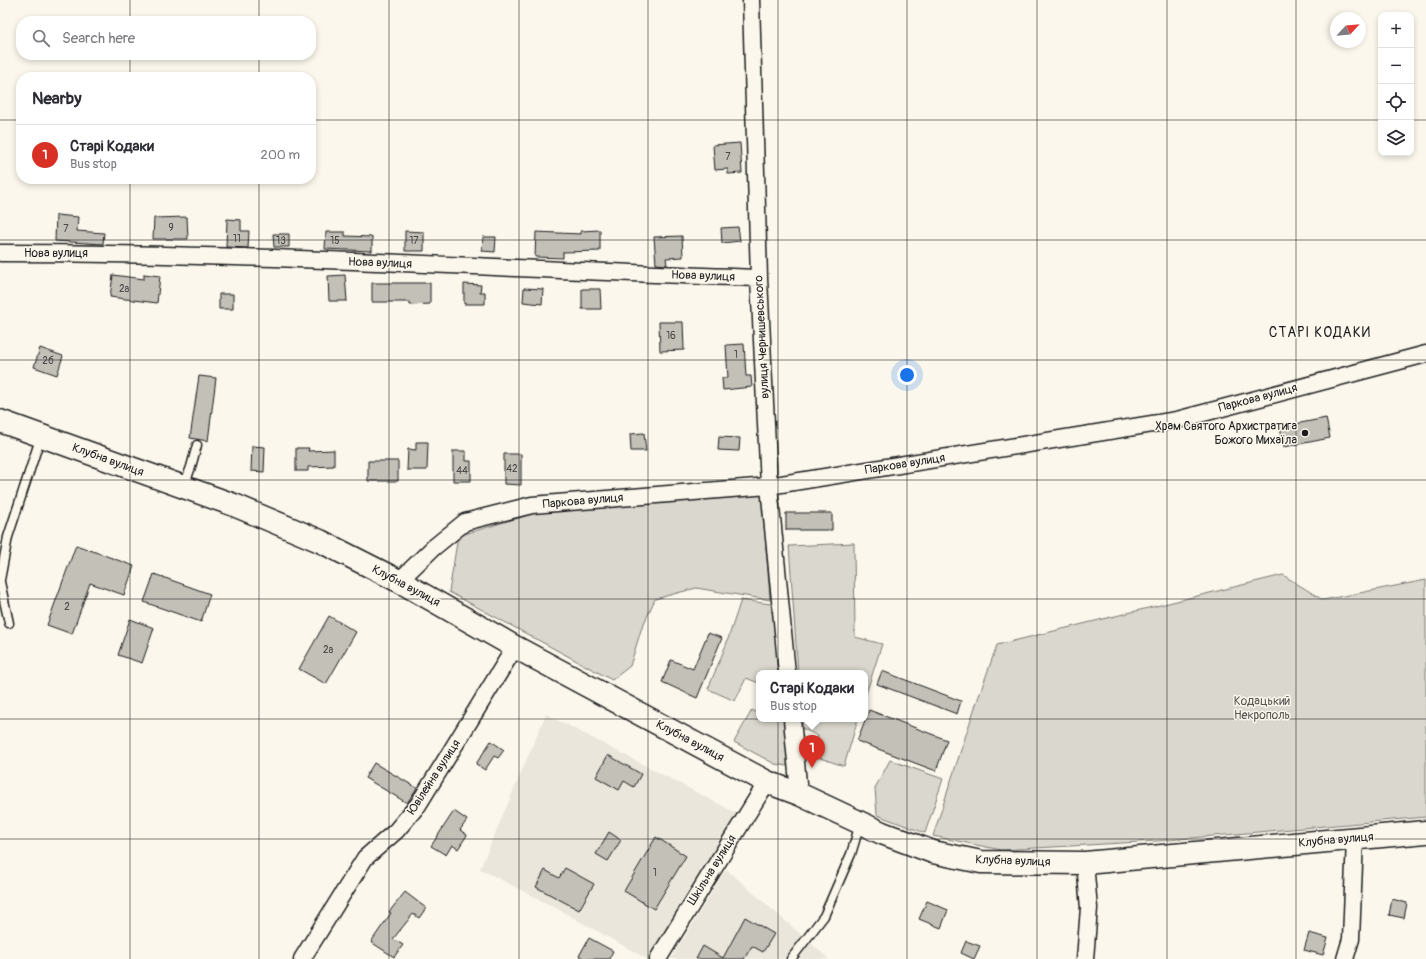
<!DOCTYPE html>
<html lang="en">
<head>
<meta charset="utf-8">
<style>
	body { margin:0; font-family:Pangolin,sans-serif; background:#f2f2f3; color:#2b2b33 }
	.controls { position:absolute; right:12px; top:12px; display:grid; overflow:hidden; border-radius:8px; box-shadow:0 2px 6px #0003 }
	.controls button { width:36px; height:36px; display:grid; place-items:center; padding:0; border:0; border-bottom:1px solid #e1e1e2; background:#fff; color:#2b2b33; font:20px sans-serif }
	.compass { position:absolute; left:1330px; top:12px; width:36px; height:36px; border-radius:50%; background:#fff; box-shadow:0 2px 6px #0003; rotate:64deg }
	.you { position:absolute; left:907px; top:375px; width:14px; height:14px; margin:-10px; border:3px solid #fff; border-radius:50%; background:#1a73e8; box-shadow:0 0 0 6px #1a73e833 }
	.badge { display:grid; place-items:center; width:26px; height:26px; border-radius:50%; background:#d93025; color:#fff; font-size:13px; font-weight:700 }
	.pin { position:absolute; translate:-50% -33px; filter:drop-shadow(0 1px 2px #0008) }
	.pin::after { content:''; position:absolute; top:21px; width:14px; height:12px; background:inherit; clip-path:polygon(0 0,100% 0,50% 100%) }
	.popup { position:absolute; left:756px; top:670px; width:112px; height:52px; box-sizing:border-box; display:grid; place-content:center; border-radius:8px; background:#fff; filter:drop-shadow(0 1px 3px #0005); font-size:13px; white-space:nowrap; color:#7c7c81 }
	.popup b { font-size:15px; color:#2b2b33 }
	.popup::after { content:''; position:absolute; left:50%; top:100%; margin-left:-8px; border:8px solid transparent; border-top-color:#fff }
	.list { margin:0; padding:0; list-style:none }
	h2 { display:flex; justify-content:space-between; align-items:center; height:52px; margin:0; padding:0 16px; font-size:17px }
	h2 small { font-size:13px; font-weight:400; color:#7c7c81 }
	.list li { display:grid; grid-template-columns:26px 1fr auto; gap:12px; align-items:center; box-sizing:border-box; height:60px; padding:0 16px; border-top:1px solid #e1e1e2 }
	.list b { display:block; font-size:15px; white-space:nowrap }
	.list p { margin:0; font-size:13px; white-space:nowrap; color:#7c7c81 }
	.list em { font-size:13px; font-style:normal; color:#7c7c81 }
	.icon { flex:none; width:22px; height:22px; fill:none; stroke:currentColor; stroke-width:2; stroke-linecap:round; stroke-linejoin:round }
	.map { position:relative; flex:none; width:1426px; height:959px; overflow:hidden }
	.search { position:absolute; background:#fff; box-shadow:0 2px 6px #0003; left:16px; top:16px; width:300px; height:44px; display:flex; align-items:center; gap:10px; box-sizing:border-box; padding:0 14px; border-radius:16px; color:#7c7c81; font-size:15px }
	.panel { position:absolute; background:#fff; box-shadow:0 2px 6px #0003; left:16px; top:72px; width:300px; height:112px; border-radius:16px }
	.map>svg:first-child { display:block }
</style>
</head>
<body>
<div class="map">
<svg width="1426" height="959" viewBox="0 0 1426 959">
	<rect width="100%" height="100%" fill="#fbf7ec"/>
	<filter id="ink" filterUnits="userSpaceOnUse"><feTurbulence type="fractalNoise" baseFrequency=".025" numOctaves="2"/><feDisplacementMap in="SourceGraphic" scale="8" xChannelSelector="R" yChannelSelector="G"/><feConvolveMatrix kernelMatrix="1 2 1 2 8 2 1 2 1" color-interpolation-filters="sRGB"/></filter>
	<g filter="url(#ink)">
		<path fill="#eae6dc" d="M546 714 740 815 647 959 552 906 480 869Z
			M726 869 829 959H671Z"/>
		<path fill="#dad7ce" stroke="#7b7a75" d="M762 491 770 600 696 588 655 599 641 630 630 666 612 680 449 592 458 536 538 512Z
			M854 543 855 637 882 644 865 697V673H798L789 546Z
			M1283 575 1323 600 1426 580V817L1157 841 1001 850 933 836 974 710 997 645Z
			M741 600 771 604 781 666 780 673H759V683L746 678 735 701 708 689 726 645Z
			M752 710 759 714V719H783L789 750 787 766 775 764 734 742Z
			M802 719H858L844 766 814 756 818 736 802 728Z
			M890 760 943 779 925 833 877 815 875 788Z"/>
		<path fill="#c3c0b8" stroke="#1c1c1c" d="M740 143 742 173 728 174V169L715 170 713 145Z
			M56 215 78 217 77 231 104 233 103 244 55 241Z
			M187 217 188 239H153L154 218Z
			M227 219 241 220V231H249L248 248 226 247Z
			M738 227 740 241 722 243 721 228Z
			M600 230V251L563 252V258L535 257 536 232 581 234V231Z
			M405 231 424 232V251H405Z
			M326 232H345V236L372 237V251L325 249Z
			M273 234H289V247H274Z
			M682 236 683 257 666 258 667 265 656 264 654 237Z
			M483 237H496L495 252 482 251Z
			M144 274 160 276 157 303 110 297 113 275 144 279Z
			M345 275 347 301H329L328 276Z
			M372 283H430V304L410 305V302H372Z
			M464 284 481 285 480 292H485V304H464Z
			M524 288 543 289 542 304 523 302Z
			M582 289H600L601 309H582Z
			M219 294H233V309H219Z
			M659 322H683L684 350 660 351Z
			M744 344 746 376H751L752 387 723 390 722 378H728L726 345Z
			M40 348 63 356 57 375 34 367Z
			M199 376 216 378 208 441 190 438Z
			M1326 418 1330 438 1284 447 1280 427Z
			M644 433 646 451H631L630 434Z
			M719 437 740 438 739 451 718 450Z
			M416 442H428L427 470H407L408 449 416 450Z
			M252 446 265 447 264 472 251 471Z
			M296 448H309L308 451 334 450V466L308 467V471H296Z
			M453 451H466V461H471V481H453Z
			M504 454H521V485L504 484Z
			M368 461H398V481H368Z
			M786 513H832V530H786Z
			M76 545 134 566 124 595 90 583 72 634 47 625Z
			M154 574 210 594 201 622 144 602Z
			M329 616 356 632 326 684 299 669Z
			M130 619 154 628 142 663 118 655Z
			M708 633 722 638 697 698 662 682 671 660 693 669Z
			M882 671 961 701 957 714 877 684Z
			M869 710 947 740 936 771 857 741Z
			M491 741 504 750 498 758 494 756 485 770 476 764Z
			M608 755 641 774 634 787 624 781 619 790 596 777Z
			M374 763 417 788 407 803 365 778Z
			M454 811 467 820 460 830 467 835 458 849 452 845 446 855 431 846Z
			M609 832 621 840 608 861 596 854Z
			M656 837 686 856 654 909 624 891Z
			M565 868 594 884 579 910 536 887 545 870 559 878Z
			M405 892 426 908 419 918 413 914 393 939 403 945 394 957 371 942 391 913 389 912Z
			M1392 899 1407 903 1404 918 1389 915Z
			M927 901 948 910 941 928 919 919Z
			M745 917 774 934 763 952 752 946 744 959H696L703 946 723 958Z
			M1309 933 1328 938 1323 955 1304 950Z
			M589 938 613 951 609 959H585L579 956Z
			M966 941 980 946 974 959 961 953Z"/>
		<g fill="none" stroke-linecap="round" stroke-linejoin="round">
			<defs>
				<path id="lane" d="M184 486 191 467 197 445
					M0 580 8 537 41 436
					M0 582 9 623
					M791 959 824 916 851 854 860 824"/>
				<path id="street" d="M751 0 759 278 769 486 787 673
					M0 253C253 253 506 269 759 278
					M399 581 433 548 465 522 532 505 769 486 1177 420 1426 354
					M792 719 799 794
					M302 959 365 858 396 831 418 805 515 647
					M658 959 767 782
					M1085 959 1089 908 1085 863
					M1345 959 1351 939 1355 839"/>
				<path id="secondary" d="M0 421 234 505 320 541 399 581 515 647 767 782 799 794 882 833 933 852 981 862 1085 863 1426 832"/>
			</defs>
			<use href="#lane" stroke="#1c1c1c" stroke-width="11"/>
			<use href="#street" stroke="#1c1c1c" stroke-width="19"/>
			<use href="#secondary" stroke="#1c1c1c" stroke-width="25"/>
			<use href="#lane" stroke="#fbf7ec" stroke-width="8"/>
			<use href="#street" stroke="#fbf7ec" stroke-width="16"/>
			<use href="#secondary" stroke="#fbf7ec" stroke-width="22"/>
		</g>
	</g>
	<path fill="none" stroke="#1c1c1c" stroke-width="1" stroke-opacity="0.55" d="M130 0V21M259 0V21M389 0V959M519 0V959M648 0V959M778 0V959M907 0V959M1037 0V959M1167 0V959M1296 0V959M130 55V77M259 55V77M0 120H21M311 120H1381M1411 120H1426M130 179V959M259 179V959M0 240H1426M0 360H1426M0 480H1426M0 599H1426M0 719H1426M0 839H1426"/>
	<circle fill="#1c1c1c" stroke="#fbf7ec" stroke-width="1.5" cx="1305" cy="433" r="4"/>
	<g text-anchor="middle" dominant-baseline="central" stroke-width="3" stroke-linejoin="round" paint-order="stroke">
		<g font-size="10" fill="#464543">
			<text x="728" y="157">7</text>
			<text x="171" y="228">9</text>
			<text x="66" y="229">7</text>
			<text x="237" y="239">11</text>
			<text x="281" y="241">13</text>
			<text x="335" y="241">15</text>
			<text x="414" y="241">17</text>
			<text x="124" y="289">2а</text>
			<text x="671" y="336">16</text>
			<text x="736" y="355">1</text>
			<text x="48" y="361">2б</text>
			<text x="512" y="469">42</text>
			<text x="462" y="471">44</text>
			<text x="67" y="607">2</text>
			<text x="328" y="650">2а</text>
			<text x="655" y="873">1</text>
		</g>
		<g font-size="12" fill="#1c1c1c" stroke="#fbf7ec">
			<text x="56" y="253">Нова вулиця</text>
			<text transform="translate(380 263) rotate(2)">Нова вулиця</text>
			<text transform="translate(703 276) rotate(2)">Нова вулиця</text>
			<text transform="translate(762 337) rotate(-93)">вулиця Чернишевського</text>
			<text transform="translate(1258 398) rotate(-15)">Паркова вулиця</text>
			<text transform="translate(108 460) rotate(20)">Клубна вулиця</text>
			<text transform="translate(905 464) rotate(-9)">Паркова вулиця</text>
			<text transform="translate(583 501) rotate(-5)">Паркова вулиця</text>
			<text transform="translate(406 586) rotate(28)">Клубна вулиця</text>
			<text transform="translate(690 741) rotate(28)">Клубна вулиця</text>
			<text transform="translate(434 777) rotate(-57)">Ювілейна вулиця</text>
			<text transform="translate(1336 840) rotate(-5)">Клубна вулиця</text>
			<text transform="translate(1013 861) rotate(2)">Клубна вулиця</text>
			<text transform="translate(712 870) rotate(-58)">Шкільна вулиця</text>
		</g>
		<g font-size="12" fill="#1c1c1c" stroke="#fbf7ec" text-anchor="end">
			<text x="1297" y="426">Храм Святого Архистратига<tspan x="1297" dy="14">Божого Михаїла</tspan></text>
		</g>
		<g font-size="12" fill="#555451" stroke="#fbf7ec">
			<text x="1262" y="701">Кодацький<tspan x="1262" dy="14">Некрополь</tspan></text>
		</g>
		<g font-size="14" letter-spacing="1" fill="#1c1c1c" stroke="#fbf7ec">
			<text x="1320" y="332">СТАРІ КОДАКИ</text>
		</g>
	</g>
</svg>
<div class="controls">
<button>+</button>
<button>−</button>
<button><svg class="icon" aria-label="locate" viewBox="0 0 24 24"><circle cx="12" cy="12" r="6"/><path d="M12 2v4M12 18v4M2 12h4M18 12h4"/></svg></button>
<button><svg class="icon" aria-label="layers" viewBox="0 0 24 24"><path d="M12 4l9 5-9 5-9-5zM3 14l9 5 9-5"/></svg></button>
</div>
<svg class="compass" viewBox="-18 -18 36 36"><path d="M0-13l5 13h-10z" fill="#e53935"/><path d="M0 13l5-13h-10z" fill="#7c7c81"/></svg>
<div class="you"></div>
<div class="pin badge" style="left:812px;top:768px">1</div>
<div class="popup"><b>Старі Кодаки</b>Bus stop</div>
<div class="search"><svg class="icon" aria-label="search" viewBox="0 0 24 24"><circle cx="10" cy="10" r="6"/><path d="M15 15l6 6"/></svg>Search here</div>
<section class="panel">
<h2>Nearby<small></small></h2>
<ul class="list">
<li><span class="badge">1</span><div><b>Старі Кодаки</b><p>Bus stop</p></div><em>200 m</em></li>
</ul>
</section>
</div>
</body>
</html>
